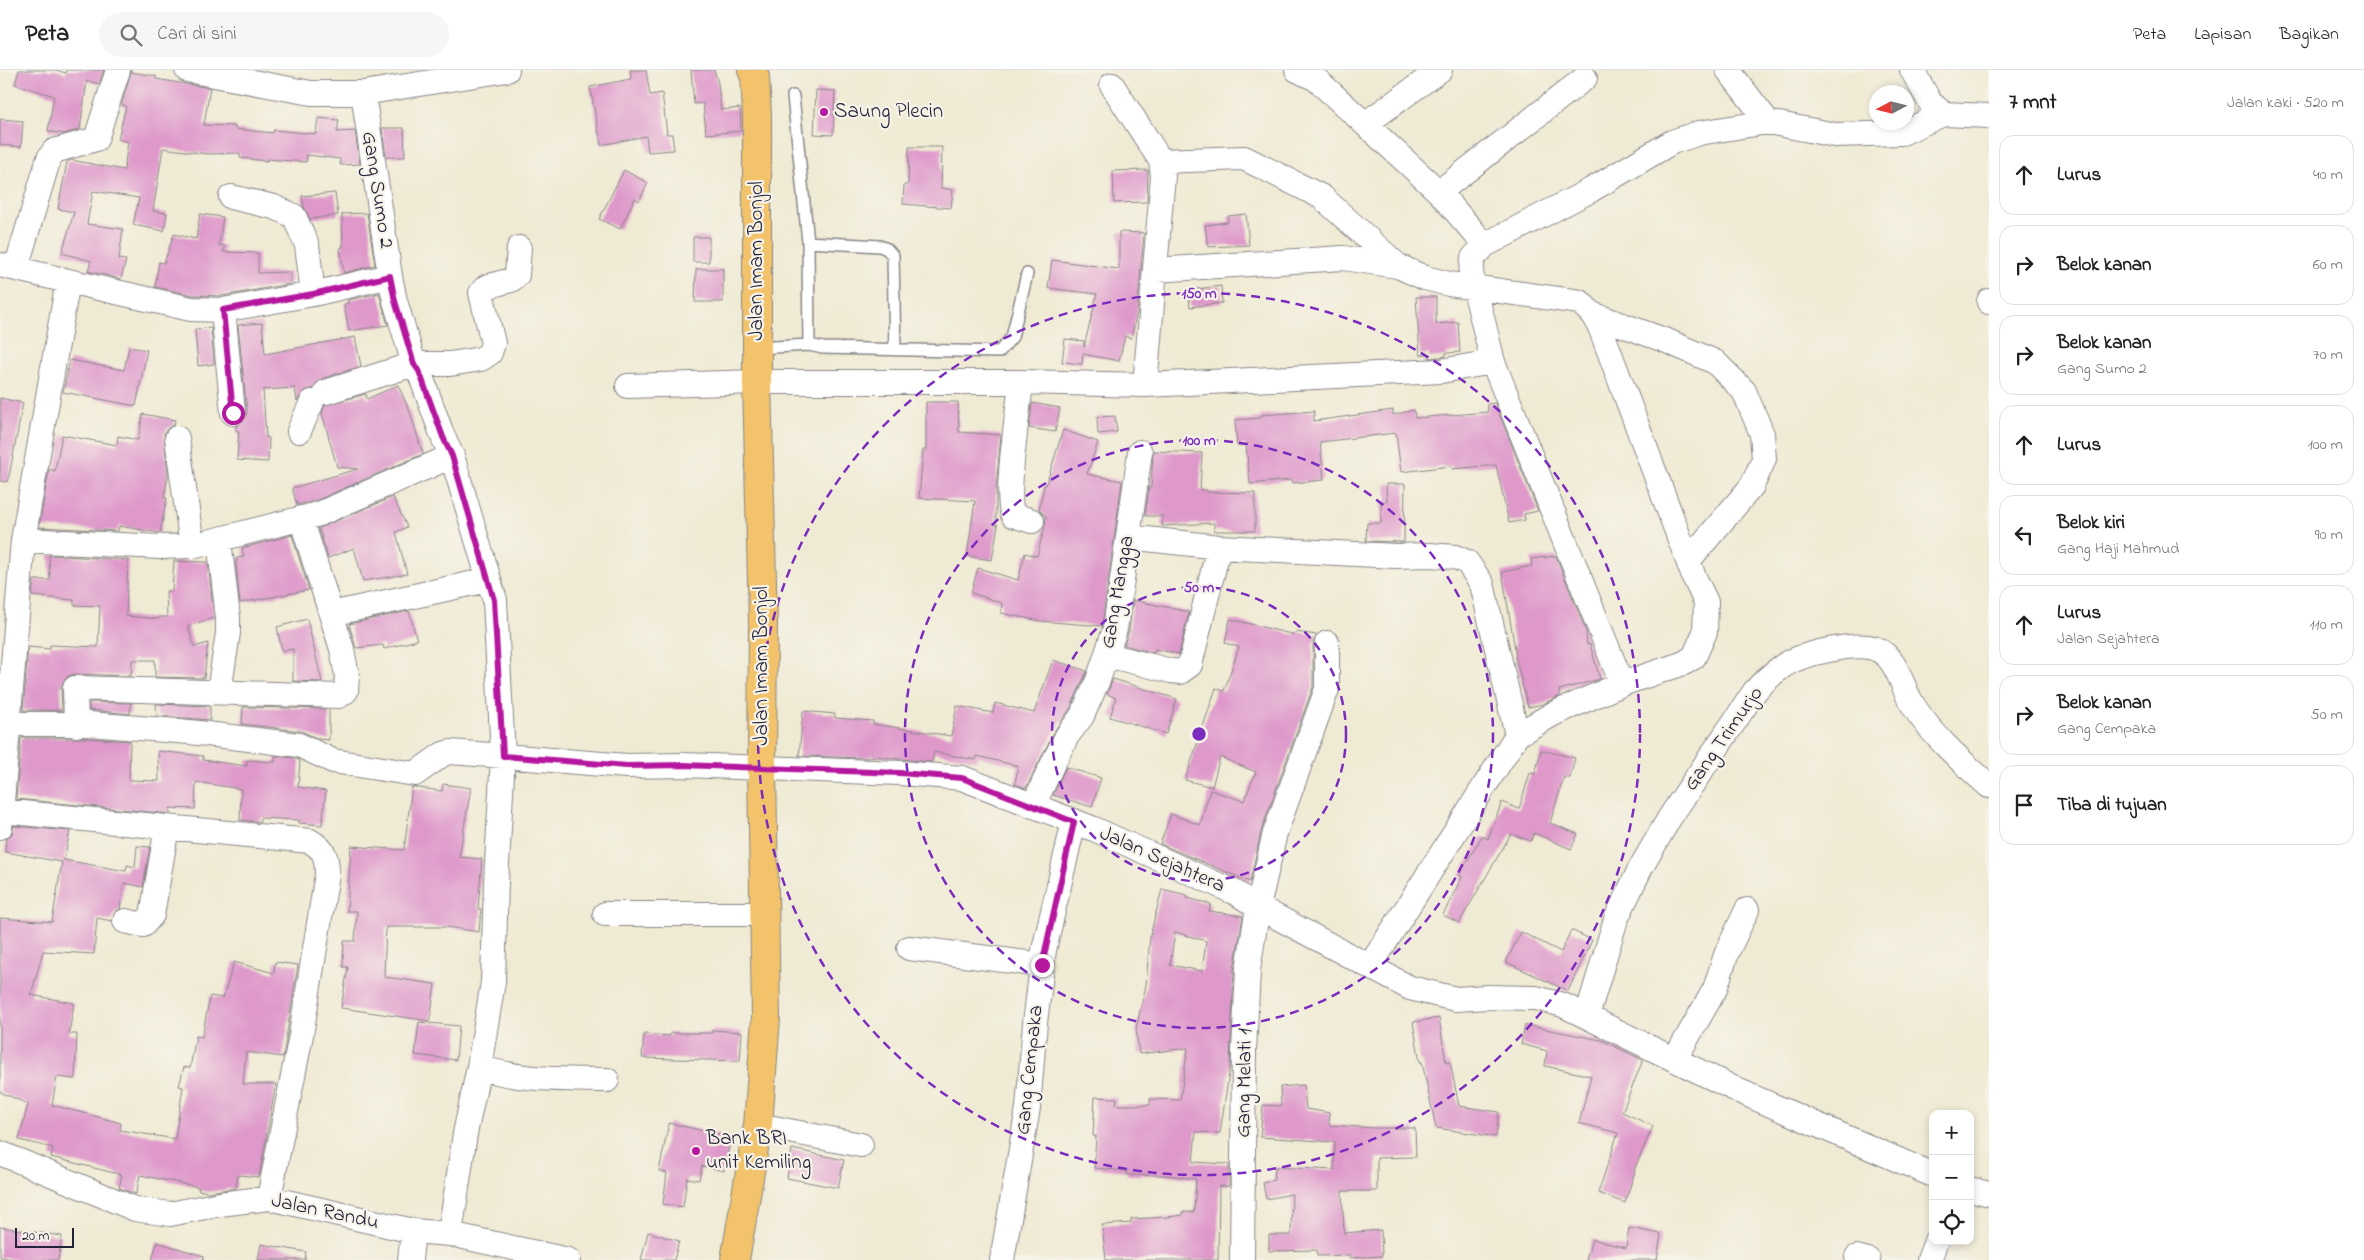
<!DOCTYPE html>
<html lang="id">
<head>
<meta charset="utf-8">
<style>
	body { margin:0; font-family:"Indie Flower",sans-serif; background:#f6f6f6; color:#202124 }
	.controls { position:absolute; right:15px; bottom:15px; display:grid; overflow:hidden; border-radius:10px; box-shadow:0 2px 8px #0003 }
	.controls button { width:45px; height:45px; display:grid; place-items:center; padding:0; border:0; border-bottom:1px solid #e0e0e0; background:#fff; color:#202124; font:25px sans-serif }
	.compass { position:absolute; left:1869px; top:15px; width:45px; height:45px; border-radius:50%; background:#fff; box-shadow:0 2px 8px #0003; rotate:263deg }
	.scale { position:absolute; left:15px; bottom:12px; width:59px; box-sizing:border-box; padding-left:5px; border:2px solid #22223b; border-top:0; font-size:14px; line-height:18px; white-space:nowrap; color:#22223b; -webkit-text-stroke:4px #f7f3e8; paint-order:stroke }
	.stop { position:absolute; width:15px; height:15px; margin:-11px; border:4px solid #b5179e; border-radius:50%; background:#fff }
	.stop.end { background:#b5179e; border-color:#fff; box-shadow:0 1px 5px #0008 }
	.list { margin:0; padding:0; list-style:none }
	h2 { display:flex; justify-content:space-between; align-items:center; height:65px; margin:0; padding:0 20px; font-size:21px }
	h2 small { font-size:16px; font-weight:400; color:#757577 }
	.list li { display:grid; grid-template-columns:32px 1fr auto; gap:15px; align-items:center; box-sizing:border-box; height:80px; margin:0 10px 10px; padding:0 10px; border:1px solid #e0e0e0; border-radius:15px }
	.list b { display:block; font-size:19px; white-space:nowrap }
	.list p { margin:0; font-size:16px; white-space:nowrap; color:#757577 }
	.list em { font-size:16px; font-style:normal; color:#757577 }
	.icon { flex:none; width:28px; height:28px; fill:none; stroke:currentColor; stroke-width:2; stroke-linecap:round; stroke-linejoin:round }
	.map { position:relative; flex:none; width:1989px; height:1190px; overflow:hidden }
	header { display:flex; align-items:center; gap:30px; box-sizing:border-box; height:70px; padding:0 25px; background:#fff; border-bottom:1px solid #e0e0e0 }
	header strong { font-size:24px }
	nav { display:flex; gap:28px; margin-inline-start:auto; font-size:18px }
	.search { width:350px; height:45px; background:#f6f6f6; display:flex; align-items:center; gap:12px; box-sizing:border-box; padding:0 18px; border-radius:28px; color:#757577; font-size:19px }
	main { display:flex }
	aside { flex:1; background:#fff }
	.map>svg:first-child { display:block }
</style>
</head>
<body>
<header>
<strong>Peta</strong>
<div class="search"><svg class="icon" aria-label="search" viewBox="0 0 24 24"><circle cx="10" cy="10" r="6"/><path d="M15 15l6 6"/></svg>Cari di sini</div>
<nav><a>Peta</a><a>Lapisan</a><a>Bagikan</a></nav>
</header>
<main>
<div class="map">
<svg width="1989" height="1190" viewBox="0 0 1989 1190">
	<rect width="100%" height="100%" fill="#f7f3e8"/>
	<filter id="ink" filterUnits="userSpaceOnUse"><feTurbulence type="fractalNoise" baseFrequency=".02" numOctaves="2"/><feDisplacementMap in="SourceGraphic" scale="10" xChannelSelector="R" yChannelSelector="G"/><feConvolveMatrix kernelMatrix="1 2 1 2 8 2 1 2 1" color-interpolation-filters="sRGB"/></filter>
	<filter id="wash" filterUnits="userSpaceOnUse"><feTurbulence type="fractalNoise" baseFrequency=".0096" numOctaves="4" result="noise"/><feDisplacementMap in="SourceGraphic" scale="20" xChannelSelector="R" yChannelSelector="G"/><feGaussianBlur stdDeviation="1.12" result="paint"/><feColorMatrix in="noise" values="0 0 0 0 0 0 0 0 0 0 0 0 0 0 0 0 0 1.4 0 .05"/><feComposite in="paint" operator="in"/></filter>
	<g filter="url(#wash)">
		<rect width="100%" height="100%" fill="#efead3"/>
		<g id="blocks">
			<path fill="#de98ca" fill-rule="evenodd" d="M19 0H56L66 3 67 0H104L99 14 87 11 80 59 64 64 48 61 54 26 15 14Z
				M630 0H646L650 25 662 23 667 64H672L674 80 648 82 646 66 601 75 590 17 631 9Z
				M691 0H714L718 13 721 40 740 38 741 61 706 64 703 33 694 34Z
				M131 2 156 6V9L210 18 204 55 235 56V59L273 63 274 60 316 64 318 48 339 50 337 62 355 61 360 94 340 95V89L307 85 306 92 267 89V91L240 88V83L207 84 163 78 153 141 167 143 164 161 133 155 139 128 93 121 87 154 123 159 119 189 126 190 121 209 88 201 91 191 62 183 74 142 58 139 67 92 71 90 124 100 128 72 118 69 126 36 122 35V33Z
				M816 20 835 21 833 65 814 64Z
				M0 49 23 51 21 77 0 75Z
				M382 58H404L405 87H386Z
				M909 77H942L941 118 953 120 951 138 903 134 904 115H908Z
				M624 100 648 113 639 131 635 128 620 159 599 149Z
				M1148 100 1147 132 1114 133 1113 101Z
				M335 123 338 145 310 149 304 137 302 126Z
				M367 143 375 195 344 203 340 178 343 177 342 144Z
				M200 144 223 147 219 175 225 176 223 182 258 183V203L290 202V214L222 226 193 225 155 217 159 192 164 193 174 164 196 169Z
				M1246 144 1249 175 1208 177 1205 155 1228 152V146Z
				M1119 162 1144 163 1137 243 1131 268 1125 266 1119 291 1083 284 1082 294 1062 292 1065 269 1084 271V277L1097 224 1048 218 1052 190 1119 199Z
				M693 167H709V192H693Z
				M696 199H723V232H695Z
				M1221 216 1222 233 1190 237 1188 220Z
				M379 223 388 255 349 261 344 234 348 233V230Z
				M1416 227H1436V254L1458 252 1460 282 1446 283V286L1440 287 1429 288V284L1420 285Z
				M262 253 265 284 355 267 361 296 321 309 313 319 304 321 297 331 295 318 263 320 266 367 269 368 268 392 237 390 239 361H236V356L245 349 247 342 238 255Z
				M211 258 214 294 198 296 195 259Z
				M129 277 147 280 136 336 63 322 70 290 124 300Z
				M398 315 410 342 423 384 315 431 297 435 292 418 358 399 337 397 322 343 325 335 366 324 367 329Z
				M0 328 23 333 8 412 0 411Z
				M926 332H958L959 362 1001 365 996 419V455H998L992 490 967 486 975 431 919 428 923 380H926Z
				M1032 333 1060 338 1055 362 1029 358Z
				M1495 333 1538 441 1524 444 1525 450 1509 453 1496 395 1452 399 1451 396 1401 402 1396 363 1320 372 1324 410 1292 413 1291 410 1250 414 1246 375 1237 376 1235 350 1261 348V345L1314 341V351L1393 340V345L1414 340 1415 348 1488 342 1487 334Z
				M143 344 175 350 174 355 168 358 164 363 168 406 164 428H167L160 463 119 456 118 461 39 457 49 399 55 401 62 365 117 375 118 366 138 370Z
				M1115 346 1117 362 1098 364 1097 347Z
				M1063 360 1098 372 1087 404 1122 411 1102 556 1040 551 1001 543 1002 533 971 523 978 498 1018 510 1025 483 1037 486 1045 455 1046 446 1039 440 1044 415H1046Z
				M1153 381 1202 383 1200 420H1207V422L1255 423V461H1214V453L1162 456 1163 446H1145L1149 417H1151Z
				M1386 414H1405L1404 472 1366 471 1367 453H1381V432H1387Z
				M393 427 407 457 396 462 407 504 363 511 354 478 328 488 319 458Z
				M292 465 309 520 240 533 236 493 237 488 244 487 242 478Z
				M49 485 128 490 126 546 158 549V547H167L166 521H172L174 491 208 492 214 548 188 556 194 577 208 573 204 608 155 607V590H132L131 606 75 604 68 606 63 612 61 618 62 640H23L28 577 50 579V575L98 577 100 536 74 535V530L32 526 34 510H50Z
				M1556 486 1586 561 1587 575 1590 574 1600 609 1559 620 1560 626 1543 634 1528 637 1515 586 1516 585 1502 502 1532 496 1531 489Z
				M1133 530 1189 542 1179 584 1155 579 1154 583 1124 575 1129 561Z
				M409 541 417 570 384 579 383 575 356 578 349 554Z
				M307 549 322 612 293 611V579L282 581 277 557Z
				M1230 549 1295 565 1296 562 1317 565 1313 573V617L1262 758 1250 812 1160 774 1171 744 1200 755 1210 720 1244 731 1256 702 1220 687 1212 717 1185 710 1216 618 1224 621 1239 577 1225 573Z
				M1053 590 1087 601 1070 639 1055 660 1026 718 1015 714 1018 696 977 686 976 690 934 682 932 692 870 686V688L799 686 803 641 835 644V648L873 651V654L951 666 957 636 993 643 995 633 1034 643Z
				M1113 609 1177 629 1166 664 1110 647 1116 628 1107 624Z
				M89 632 131 633 130 644 89 640Z
				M156 634 210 636V650L157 646Z
				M243 637 329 639V670L319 669 301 661 242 654Z
				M21 668H87L130 671 129 710 159 711 158 681 203 686V690L247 696V690L275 692V686L295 688 300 691 298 717 326 721 322 755 299 753V750L260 748V752L240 750 241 719 196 712 195 739 170 738V744L16 729Z
				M1541 680 1575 688 1570 708 1564 707 1550 753 1578 764 1571 779 1534 763 1531 771 1511 764 1459 853 1443 845 1462 807 1459 805 1482 766 1488 769 1502 732 1519 739 1530 703 1535 704Z
				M1066 697 1101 708 1092 737 1053 725Z
				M443 714 471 718 459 787 482 789 478 839H481L479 862 447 857H386L384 907 435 914 430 951 341 938 348 897H343L344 871H355L357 841H347L351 776 404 780 412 717 442 721Z
				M14 756 70 761 64 790 126 801 127 795 135 797 137 776 150 777 143 817 124 813 120 839 115 842 112 851 97 848 94 884 43 881 31 925 74 933 69 964H77L75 1009 57 1007 52 1035 121 1053 120 1060 175 1069 183 1017 179 1016 184 997 190 998 196 966 202 967 210 926 223 928 234 892 274 903 275 892 298 895 283 987 246 982 243 1014H276L259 1107 238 1105 236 1118 208 1122 198 1120 199 1117 140 1105 136 1124 119 1118 122 1105 51 1087 53 1078 19 1070 28 1034 0 1022V848L52 852 62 792 5 782 6 769 12 764Z
				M1162 819 1187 825V828L1211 834 1209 841 1243 846 1234 899 1230 996 1220 1063 1196 1062 1193 1092 1229 1094V1116H1219L1218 1190H1106L1102 1155 1131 1153V1149L1168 1147 1183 1145V1142H1194L1196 1109 1166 1105H1127V1101L1094 1098 1096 1066H1093L1095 1027 1117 1028 1116 1035H1150V1029L1180 1030 1188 978 1139 984 1136 959 1146 915 1150 866ZM1175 862 1206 871 1202 901 1170 895Z
				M1571 860 1592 870 1568 921 1506 892 1521 862 1561 882Z
				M1439 948 1446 993 1450 992 1459 1036 1499 1042 1496 1067 1436 1058 1422 992H1420L1413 952Z
				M419 952 459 956 456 990 415 985Z
				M1525 955 1601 970 1643 990 1622 1042 1653 1056 1634 1100 1635 1101 1625 1133 1598 1123 1618 1063 1579 1053 1591 1006 1545 996 1547 981 1521 974Z
				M712 960 742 962 740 991 642 988 644 964 670 966V963H712Z
				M1304 1015 1306 1039 1330 1043 1329 1055 1375 1058H1415L1416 1087 1377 1088V1121H1342L1344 1163 1381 1160 1382 1186 1350 1188V1185L1317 1186V1180L1269 1181V1165H1291L1292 1124 1266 1129 1263 1113 1274 1110 1275 1097 1334 1100 1335 1072 1260 1067 1263 1035 1281 1036 1280 1017Z
				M669 1053 731 1067 724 1101 702 1096 699 1110 687 1108 683 1137 663 1134 667 1103 659 1101Z
				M792 1079 844 1090 838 1118 787 1108Z
				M0 1157 62 1166 58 1190H21L0 1187Z
				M1629 1158 1661 1164 1657 1190H1586L1592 1169 1626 1178Z
				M648 1162 679 1171 674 1190H641Z
				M157 1172 204 1186 203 1190H152Z
				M261 1174 306 1182 305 1190H258Z"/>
		</g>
	</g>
	<g filter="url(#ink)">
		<use href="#blocks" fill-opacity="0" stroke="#888687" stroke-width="1"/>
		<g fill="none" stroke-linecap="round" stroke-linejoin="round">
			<defs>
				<path id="service" d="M808 172 880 176 887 179 893 186 895 280
					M809 275 823 278 999 282 1012 267 1027 204
					M757 278 809 275 808 172 793 26"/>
				<path id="minor" d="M187 0 311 23H363L507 0
					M1297 0 1316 9 1439 122 1485 175
					M1728 0 1768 52
					M1112 15 1161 91 1163 106 1145 315
					M363 23 390 206 395 231 414 294 419 301 443 367 452 386 495 530 503 686 627 696 683 695 900 703 962 708 1094 759 1236 823 1258 837 1410 918 1456 929 1487 927 1536 928 1563 935 1739 1021 1933 1105
					M1943 44 1989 46
					M1365 54 1440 0
					M1161 91 1244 88 1322 127 1398 196
					M1439 122 1585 8
					M231 127 274 137 294 146 307 175 313 224
					M0 195 68 211 23 470 0 757
					M16 198 49 88 54 81 96 69 118 0
					M1155 200 1343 188 1398 196 1425 208 1449 214 1580 232 1592 244 1600 257 1694 507 1706 532 1705 562 1694 587 1684 593 1622 614 1553 644 1517 665 1370 896
					M68 211 191 239 223 240
					M1989 231V232
					M1592 244 1667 271 1715 292 1744 321 1762 364 1764 389 1752 416 1688 491
					M1493 292 1622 614
					M1021 312C1019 338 1004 426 1013 445L1032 451
					M628 316 757 312H1021L1145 315 1441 301 1493 292 1471 203 1473 188 1485 175 1591 120 1672 72 1699 63 1768 52 1835 65 1902 63 1943 44 1930 32 1912 0
					M326 322 414 294H450L481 289 490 283 493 273 481 223 486 217 511 210 517 205 519 178
					M233 343 223 240 313 224 390 206
					M299 361 312 332
					M177 368 192 476
					M1128 467 1219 477 1395 486 1430 485 1455 487 1467 492 1482 514 1517 665
					M23 470 160 477 192 476 319 444 452 386
					M331 544 488 510
					M1107 585 1171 601 1180 602 1190 595 1219 477
					M219 622 228 563V548L219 470
					M9 654H88L190 662 299 675 333 691 415 704 443 684 450 682 503 686 496 812 493 912 479 997 465 1064 450 1164
					M76 655 75 618 339 626 346 621 347 606 342 579 301 448
					M1033 736 1055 689 1067 666 1082 646 1098 610 1115 559 1140 382
					M2 741 310 771C325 780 327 787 327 804L301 965 269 1128
					M605 844H765
					M125 851 143 855 152 845 167 757
					M909 878 1042 895
					M1587 946 1616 849 1640 799 1670 747 1755 621C1764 611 1773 603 1783 596 1801 584 1856 571 1876 579 1895 586 1901 612 1909 628 1926 660 1962 692 1989 716
					M1675 989 1715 919 1727 882 1747 840
					M479 997C521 1011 563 1009 607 1010
					M758 1055 861 1075
					M0 1083 135 1139 170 1144 220 1134 269 1128 413 1161 450 1164 568 1190
					M1970 1119 1989 1124
					M1857 1187 1868 1190
					M410 1190 413 1161
					M1002 1190 1028 1038 1035 953 1044 880 1074 751
					M1242 1190 1244 980 1248 900 1258 837 1275 763 1327 619V573
					M1929 1190 1936 1171"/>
				<path id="trunk" d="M735 1190 758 1055 766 948 762 698 763 552 757 312V45L755 7 752 0"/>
			</defs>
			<use href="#service" stroke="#888687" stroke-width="14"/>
			<use href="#minor" stroke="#888687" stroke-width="26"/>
			<use href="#trunk" stroke="#888687" stroke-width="30"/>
			<use href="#service" stroke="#fff" stroke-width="11"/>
			<use href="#minor" stroke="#fff" stroke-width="24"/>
			<use href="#trunk" stroke="#f2c36a" stroke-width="28"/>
		</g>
	</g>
	<g fill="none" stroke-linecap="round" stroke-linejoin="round" filter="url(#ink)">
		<path stroke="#b5179e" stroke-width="6" d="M233 343 223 240 313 224 390 206 395 231 414 294 419 301 443 367 452 386 494 530 503 686 627 696 683 695 900 703 962 708 1074 752 1042 895"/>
	</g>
	<g fill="none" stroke="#7b2cbf" stroke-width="2.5" stroke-dasharray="9 6">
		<circle cx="1199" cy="664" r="147"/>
		<circle cx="1199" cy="664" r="294"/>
		<circle cx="1199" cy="664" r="441"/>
	</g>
	<g fill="#b5179e" stroke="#f7f3e8" stroke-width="2">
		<circle cx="824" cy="42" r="5"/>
		<circle cx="696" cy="1081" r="5"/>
	</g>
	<g text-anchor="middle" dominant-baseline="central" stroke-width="4.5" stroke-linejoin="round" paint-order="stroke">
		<g font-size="21" fill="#22223b" stroke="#f7f3e8" text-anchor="start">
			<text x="834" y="42">Saung Plecin</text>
			<text x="706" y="1069">Bank BRI<tspan x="706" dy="24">unit Kemiling</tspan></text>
		</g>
		<g font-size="21" fill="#22223b" stroke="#f7f3e8">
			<text transform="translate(377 120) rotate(81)">Gang Sumo 2</text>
			<text transform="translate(757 191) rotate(-90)">Jalan Imam Bonjol</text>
			<text transform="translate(1118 522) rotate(-80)">Gang Mangga</text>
			<text transform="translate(762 596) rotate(-90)">Jalan Imam Bonjol</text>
			<text transform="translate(1724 669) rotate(-55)">Gang Trimurjo</text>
			<text transform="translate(1162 790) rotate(24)">Jalan Sejahtera</text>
			<text transform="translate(1030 1000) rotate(-84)">Gang Cempaka</text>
			<text transform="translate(1245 1013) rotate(-89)">Gang Melati 1</text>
			<text transform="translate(325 1142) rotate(12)">Jalan Randu</text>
		</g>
	</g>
	<circle cx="1199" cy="664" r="8" fill="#7b2cbf" stroke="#f7f3e8" stroke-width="2.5"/>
	<g font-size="15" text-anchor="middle" font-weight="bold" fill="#7b2cbf" stroke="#f7f3e8" stroke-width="4.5" stroke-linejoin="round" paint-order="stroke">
		<text x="1199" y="228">150 m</text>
		<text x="1199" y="375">100 m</text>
		<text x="1199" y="522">50 m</text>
	</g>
</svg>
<div class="controls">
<button>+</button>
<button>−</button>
<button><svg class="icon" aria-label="locate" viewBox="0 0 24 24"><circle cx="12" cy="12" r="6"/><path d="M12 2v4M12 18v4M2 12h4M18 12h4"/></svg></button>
</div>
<svg class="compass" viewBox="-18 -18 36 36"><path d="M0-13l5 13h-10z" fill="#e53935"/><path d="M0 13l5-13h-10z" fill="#757577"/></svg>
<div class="scale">20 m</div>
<div class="stop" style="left:233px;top:343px"></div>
<div class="stop end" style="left:1042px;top:895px"></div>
</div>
<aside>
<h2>7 mnt<small>Jalan kaki · 520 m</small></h2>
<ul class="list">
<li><svg class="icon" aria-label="ahead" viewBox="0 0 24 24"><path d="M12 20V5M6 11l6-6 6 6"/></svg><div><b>Lurus</b></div><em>40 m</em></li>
<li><svg class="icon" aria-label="right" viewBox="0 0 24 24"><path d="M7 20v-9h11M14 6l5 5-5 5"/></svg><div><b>Belok kanan</b></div><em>60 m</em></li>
<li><svg class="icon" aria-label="right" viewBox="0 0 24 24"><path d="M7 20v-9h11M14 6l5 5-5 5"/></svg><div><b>Belok kanan</b><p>Gang Sumo 2</p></div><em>70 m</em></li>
<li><svg class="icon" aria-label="ahead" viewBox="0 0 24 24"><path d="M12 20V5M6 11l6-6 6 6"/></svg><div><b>Lurus</b></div><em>100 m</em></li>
<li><svg class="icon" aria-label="left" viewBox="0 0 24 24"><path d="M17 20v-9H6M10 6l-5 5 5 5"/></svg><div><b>Belok kiri</b><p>Gang Haji Mahmud</p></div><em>90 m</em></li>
<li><svg class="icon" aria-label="ahead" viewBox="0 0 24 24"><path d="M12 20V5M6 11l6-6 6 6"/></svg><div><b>Lurus</b><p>Jalan Sejahtera</p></div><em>110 m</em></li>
<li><svg class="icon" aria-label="right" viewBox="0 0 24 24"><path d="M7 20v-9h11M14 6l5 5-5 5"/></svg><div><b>Belok kanan</b><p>Gang Cempaka</p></div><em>50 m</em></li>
<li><svg class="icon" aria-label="arrive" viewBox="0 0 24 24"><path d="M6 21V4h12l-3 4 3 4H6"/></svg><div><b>Tiba di tujuan</b></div></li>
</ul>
</aside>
</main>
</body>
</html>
